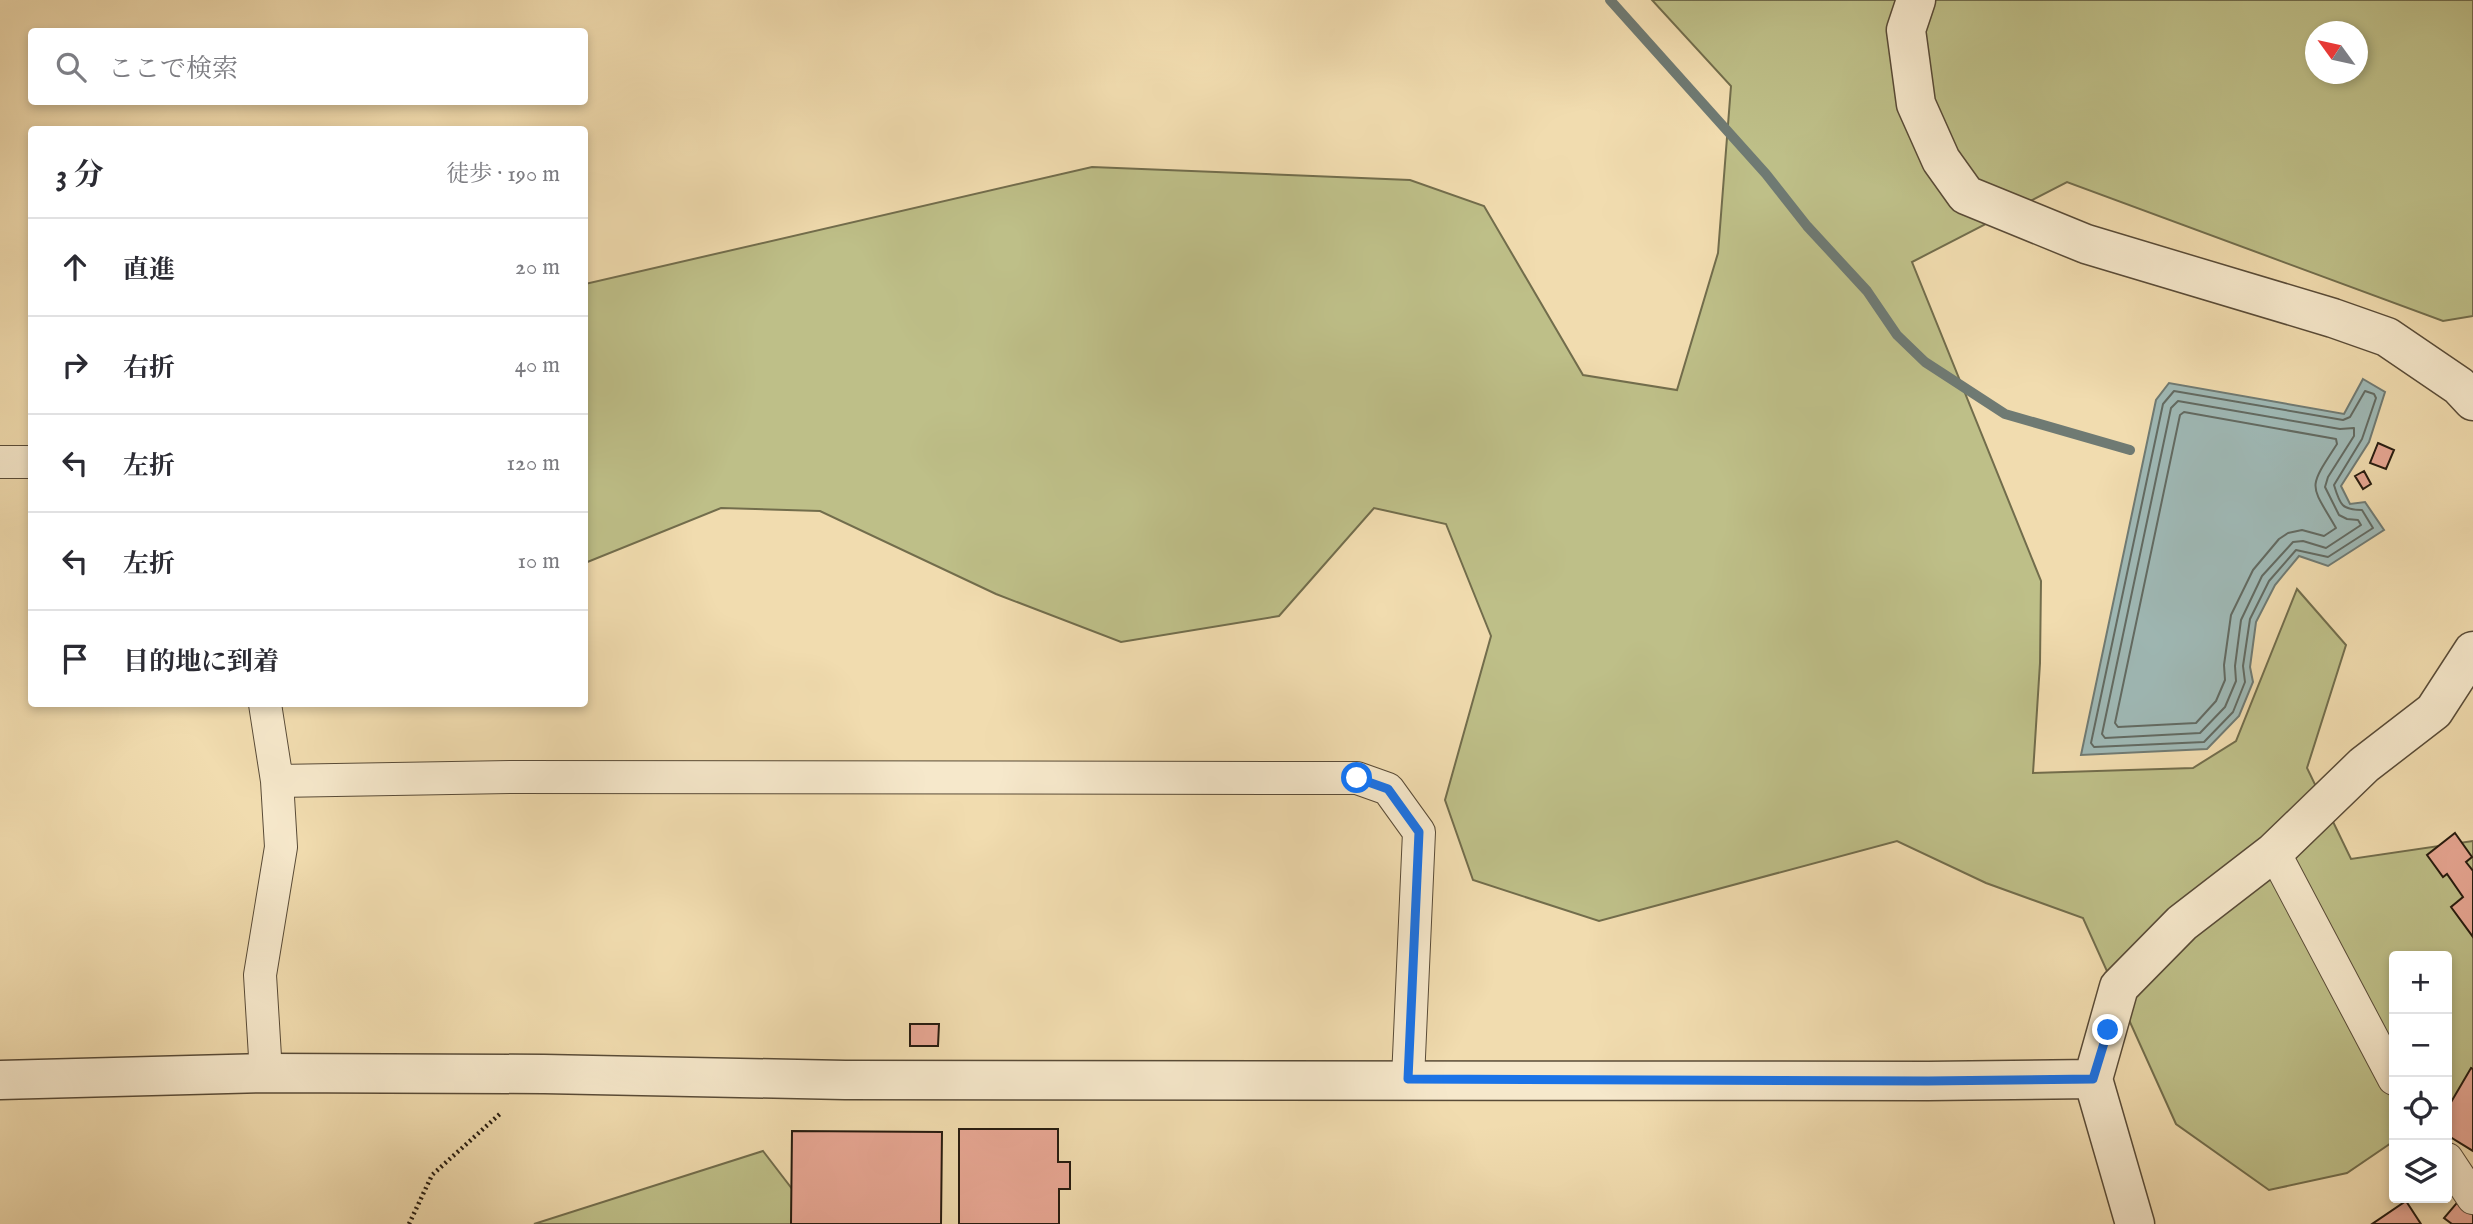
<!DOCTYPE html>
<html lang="ja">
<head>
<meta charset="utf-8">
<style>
	body { margin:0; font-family:"IM FELL English","Noto Serif JP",serif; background:#f2f2f3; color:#2b2b33 }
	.controls { position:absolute; right:21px; bottom:21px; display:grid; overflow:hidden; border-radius:7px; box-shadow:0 4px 10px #0003 }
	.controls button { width:63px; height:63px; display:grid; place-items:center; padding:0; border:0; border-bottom:2px solid #e1e1e2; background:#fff; color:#2b2b33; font:35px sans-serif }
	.compass { position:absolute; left:2305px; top:21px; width:63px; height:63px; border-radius:50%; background:#fff; box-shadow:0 4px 10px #0003; rotate:303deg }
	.stop { position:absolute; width:21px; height:21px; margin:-16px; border:5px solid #1a73e8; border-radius:50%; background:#fff }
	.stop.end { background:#1a73e8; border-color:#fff; box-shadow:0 2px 7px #0008 }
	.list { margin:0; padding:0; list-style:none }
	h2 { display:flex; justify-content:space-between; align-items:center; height:91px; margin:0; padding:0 28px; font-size:30px }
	h2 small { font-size:23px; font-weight:400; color:#7c7c81 }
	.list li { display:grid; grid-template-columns:46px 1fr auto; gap:21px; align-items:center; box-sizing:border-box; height:98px; padding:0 28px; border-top:2px solid #e1e1e2 }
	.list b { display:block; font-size:26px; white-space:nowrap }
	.list em { font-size:23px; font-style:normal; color:#7c7c81 }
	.icon { flex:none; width:38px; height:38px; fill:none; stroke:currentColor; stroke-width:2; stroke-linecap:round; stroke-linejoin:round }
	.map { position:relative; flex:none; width:2473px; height:1224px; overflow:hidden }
	.search { position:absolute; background:#fff; box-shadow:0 4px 10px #0003; left:28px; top:28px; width:560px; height:77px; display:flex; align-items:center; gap:18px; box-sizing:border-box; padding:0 24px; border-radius:7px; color:#7c7c81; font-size:26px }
	.panel { position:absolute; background:#fff; box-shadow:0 4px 10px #0003; left:28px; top:126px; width:560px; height:581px; border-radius:7px }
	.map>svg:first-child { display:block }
</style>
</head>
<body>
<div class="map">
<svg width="2473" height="1224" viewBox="0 0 2473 1224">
	<rect width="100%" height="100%" fill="#f1dcaf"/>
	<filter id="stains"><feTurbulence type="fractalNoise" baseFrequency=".00286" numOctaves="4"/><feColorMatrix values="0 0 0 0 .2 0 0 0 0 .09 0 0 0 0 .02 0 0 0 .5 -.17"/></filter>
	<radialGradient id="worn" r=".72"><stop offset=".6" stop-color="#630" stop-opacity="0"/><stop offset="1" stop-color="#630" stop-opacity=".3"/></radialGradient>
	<path fill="#bebf88" stroke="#726d4c" stroke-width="2" fill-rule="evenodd" d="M1652 0H2473V316L2443 321 2067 182 1912 262 2041 581 2040 663 2033 773 2193 768 2236 741 2297 589 2346 645 2307 768 2351 859 2473 841V1089L2447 1106V956H2394V1141L2347 1173 2269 1190 2176 1124 2083 918 1986 883 1897 841 1599 921 1473 880 1445 800 1491 636 1446 524 1374 508 1279 616 1121 642 996 594 820 511 721 508 585 563V284L1092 167 1410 180 1484 206 1583 375 1677 390 1718 253 1731 86ZM2316 32H2358V74H2316Z
		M763 1151 819 1224H534Z"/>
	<path fill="#9fb9b6" stroke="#6f7a73" stroke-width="2" d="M2363 379 2385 392 2369 442 2341 486 2350 504 2365 502 2384 530 2328 566 2299 556 2275 585 2256 622 2250 667 2253 682 2239 716 2207 749 2081 755 2156 400 2169 383 2344 414Z"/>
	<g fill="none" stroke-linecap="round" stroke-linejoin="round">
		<path stroke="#626a62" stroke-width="2" d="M2174 391 2343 420 2350 417 2365 391 2374 394 2376 398 2362 439 2334 485C2340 505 2342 510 2362 510L2373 528 2328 557 2296 550 2269 581 2250 619 2243 666 2245 682 2233 712 2204 742 2094 747 2091 743 2163 404Z
			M2178 401 2340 429 2354 428V436L2328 477 2325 487 2339 515 2347 519 2358 520 2361 525 2326 548 2303 541 2293 542 2262 576 2241 620 2235 666 2236 681 2225 707 2200 733 2105 738 2102 734 2171 408Z
			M2184 412 2336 439 2337 444C2307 490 2310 483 2336 528L2324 536 2302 530 2288 533 2279 539 2253 570 2231 615 2224 665 2225 680 2216 701 2196 723 2118 727 2115 723 2180 415Z"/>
		<path stroke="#6f7a73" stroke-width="10" d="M1610 0 1766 174 1807 226 1867 291 1897 335 1925 362 2005 414 2130 450"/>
	</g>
	<path fill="#e8a794" stroke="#261b0f" stroke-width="2" d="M2378 443 2394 450 2386 469 2370 463Z
		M2364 471 2371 484 2363 489 2355 476Z
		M2455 833 2472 857 2466 862 2473 871V937L2451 907 2463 897 2447 874 2443 877 2427 855Z
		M910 1024H939L938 1046H910Z
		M2471 1068 2473 1069V1151L2447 1135V1109Z
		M959 1129H1058V1162H1070V1189H1059V1224H959Z
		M792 1131 942 1132 941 1224H791Z
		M2473 1184V1224H2452L2444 1218Z
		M2406 1201 2421 1224H2372Z"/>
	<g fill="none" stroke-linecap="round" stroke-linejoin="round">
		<defs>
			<path id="minor" d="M0 462H32
				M265 704 277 781 281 847 260 975 266 1073
				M277 781 510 777 1357 778 1388 789 1419 832 1408 1079
				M2274 852 2394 1079
				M2447 1159 2473 1198"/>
			<path id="tertiary" d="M1916 0 1906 30 1916 104 1941 160 1966 195 2086 244 2333 318 2387 337 2459 386 2473 401
				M0 1080 266 1073 544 1074 845 1080 1928 1081 2093 1079
				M2135 1224 2093 1079 2119 987 2182 923 2274 852 2364 765 2434 711 2473 651"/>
		</defs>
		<use href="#minor" stroke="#594b37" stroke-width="34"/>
		<use href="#tertiary" stroke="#594b37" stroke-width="41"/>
		<path stroke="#261b0f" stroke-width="4.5" stroke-dasharray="2 3.5" stroke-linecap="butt" d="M409 1224 432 1175 502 1112"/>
		<use href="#minor" stroke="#f6e8cb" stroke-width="32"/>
		<use href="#tertiary" stroke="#f6e8cb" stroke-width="38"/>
	</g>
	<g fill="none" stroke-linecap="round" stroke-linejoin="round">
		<path stroke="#1a73e8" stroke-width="9" d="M1357 778 1388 789 1419 832 1408 1079 1928 1081 2093 1079 2108 1030"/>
	</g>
	<rect width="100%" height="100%" filter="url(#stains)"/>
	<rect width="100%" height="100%" fill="url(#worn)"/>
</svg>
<div class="controls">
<button>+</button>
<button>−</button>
<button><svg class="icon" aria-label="locate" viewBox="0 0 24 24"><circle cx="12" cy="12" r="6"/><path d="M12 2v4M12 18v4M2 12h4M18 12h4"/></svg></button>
<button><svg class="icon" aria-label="layers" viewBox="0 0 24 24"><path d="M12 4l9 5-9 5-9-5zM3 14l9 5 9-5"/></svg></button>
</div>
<svg class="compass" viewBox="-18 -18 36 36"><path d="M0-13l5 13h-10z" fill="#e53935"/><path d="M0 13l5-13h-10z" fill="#7c7c81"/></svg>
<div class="stop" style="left:1357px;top:778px"></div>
<div class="stop end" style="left:2108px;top:1030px"></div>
<div class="search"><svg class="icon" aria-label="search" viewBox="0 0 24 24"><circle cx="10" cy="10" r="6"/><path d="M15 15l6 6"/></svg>ここで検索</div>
<section class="panel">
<h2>3 分<small>徒歩 · 190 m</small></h2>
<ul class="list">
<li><svg class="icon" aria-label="ahead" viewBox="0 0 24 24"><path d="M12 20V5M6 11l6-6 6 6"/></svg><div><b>直進</b></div><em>20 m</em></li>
<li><svg class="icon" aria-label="right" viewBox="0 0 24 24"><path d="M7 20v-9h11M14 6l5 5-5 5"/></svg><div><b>右折</b></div><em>40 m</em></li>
<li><svg class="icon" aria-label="left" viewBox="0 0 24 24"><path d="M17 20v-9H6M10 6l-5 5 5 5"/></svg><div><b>左折</b></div><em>120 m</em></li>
<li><svg class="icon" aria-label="left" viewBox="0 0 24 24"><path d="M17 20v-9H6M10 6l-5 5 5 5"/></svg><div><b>左折</b></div><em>10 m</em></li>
<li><svg class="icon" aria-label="arrive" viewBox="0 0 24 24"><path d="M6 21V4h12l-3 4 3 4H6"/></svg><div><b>目的地に到着</b></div></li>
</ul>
</section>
</div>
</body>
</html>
